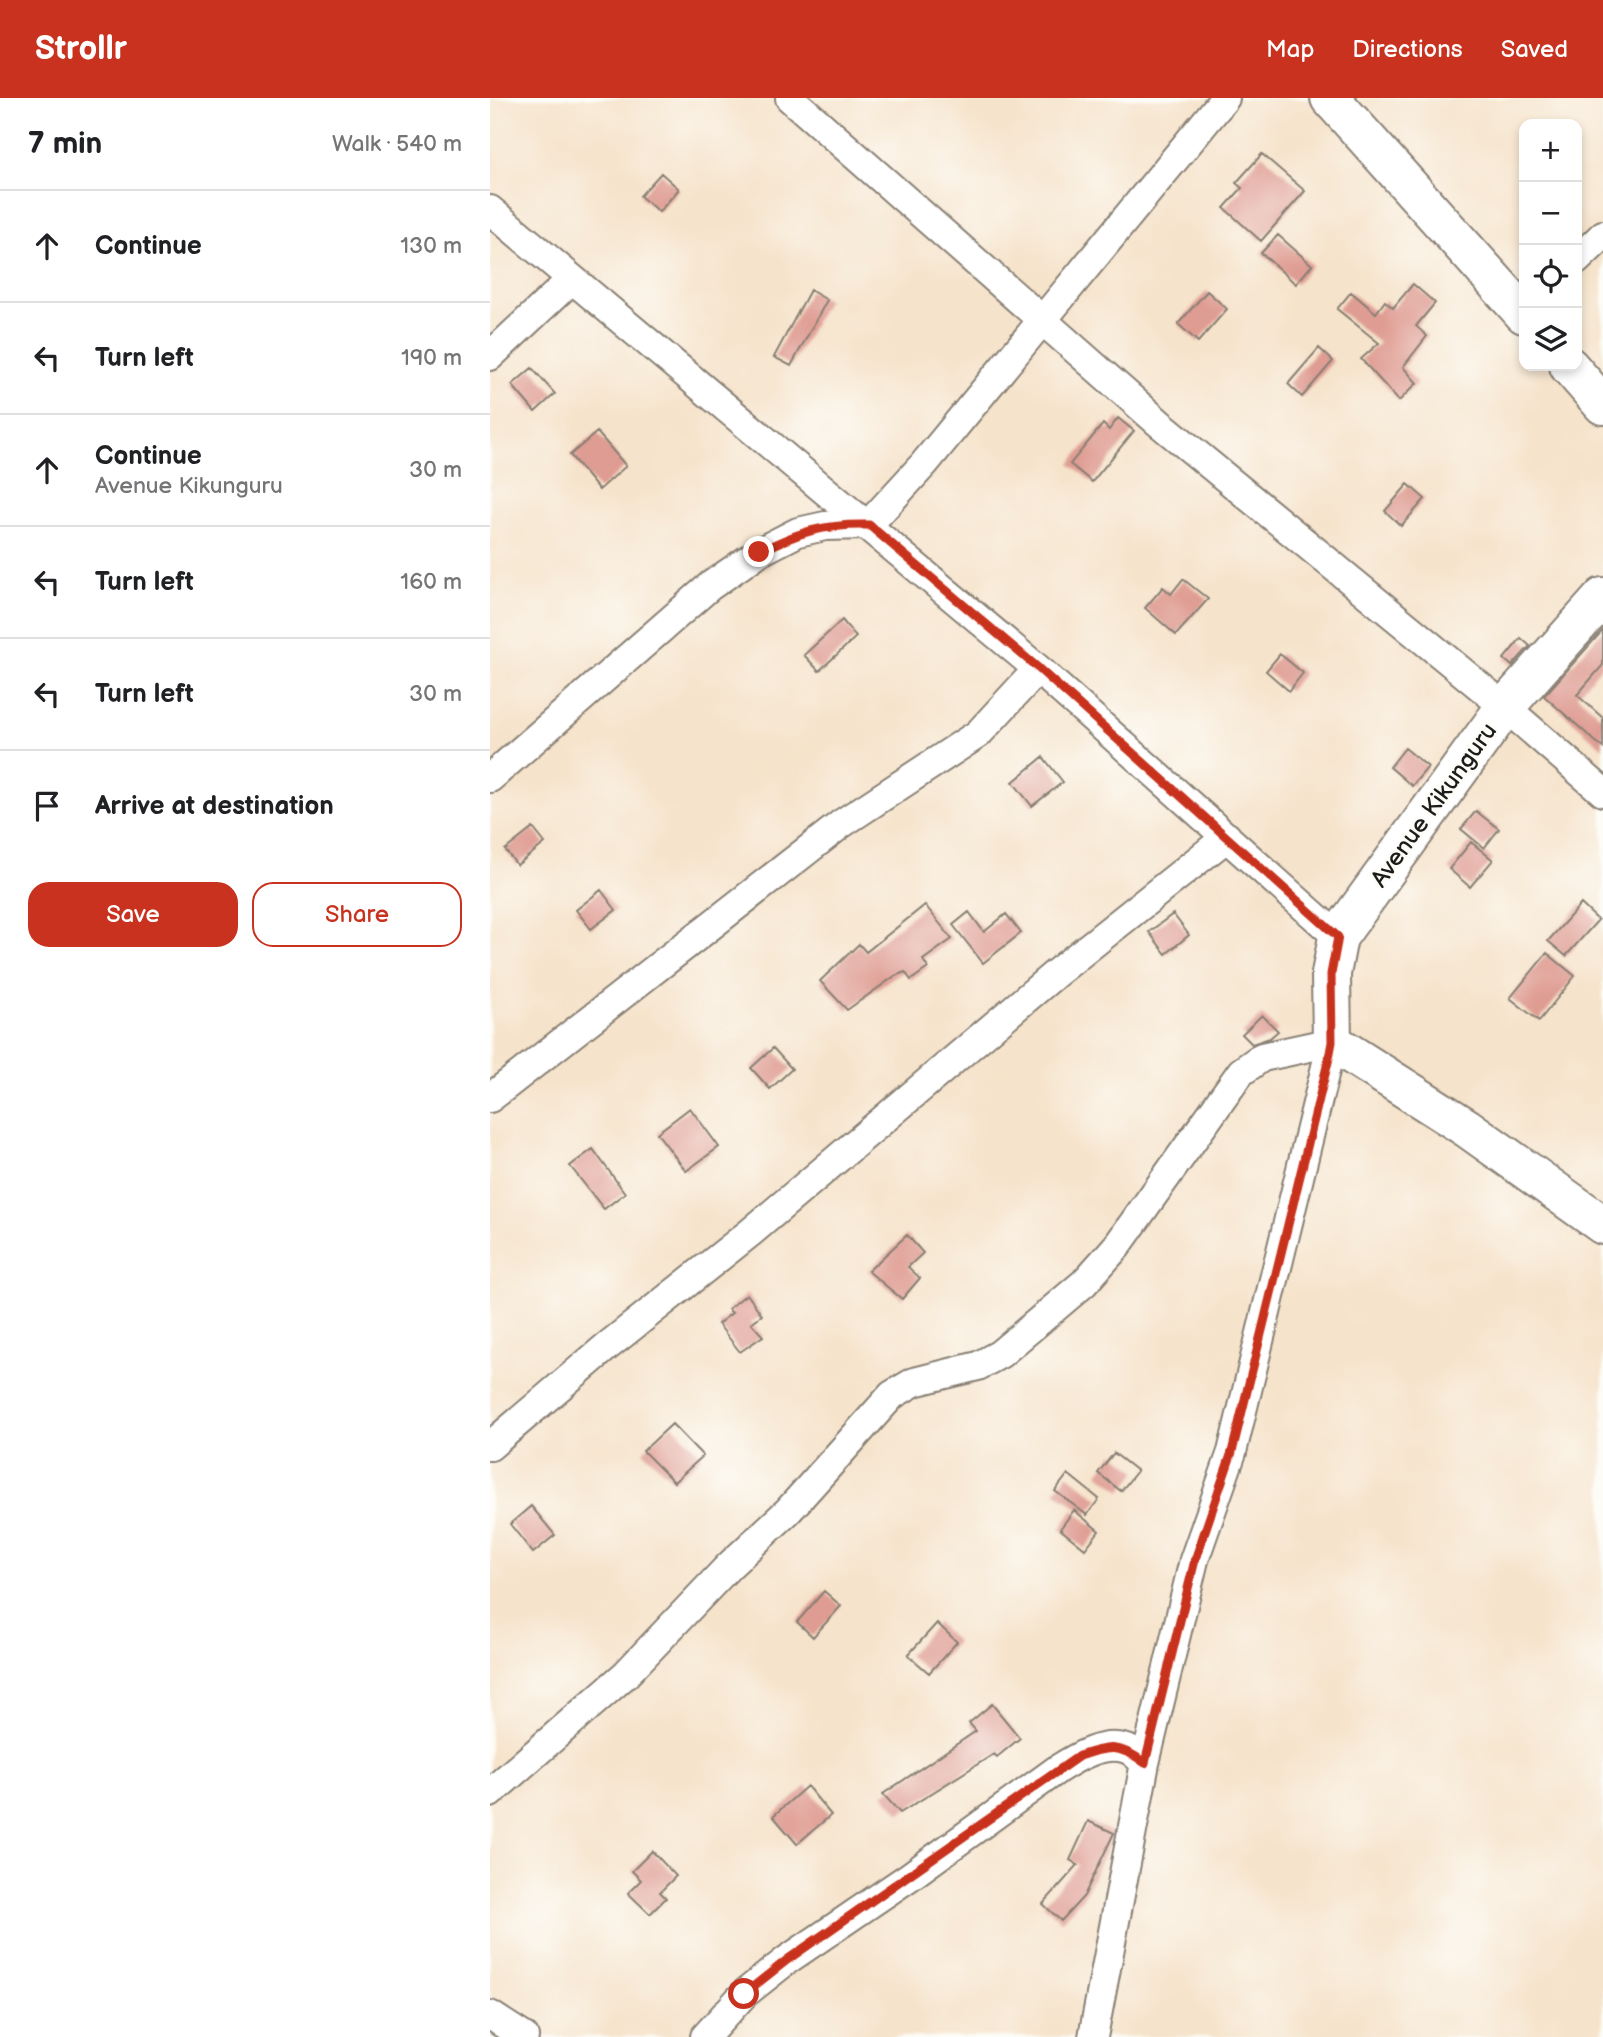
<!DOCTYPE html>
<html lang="en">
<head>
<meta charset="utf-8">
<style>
	body { margin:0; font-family:"Balsamiq Sans",sans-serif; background:#f2f2f2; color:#202124 }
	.controls { position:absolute; right:21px; top:21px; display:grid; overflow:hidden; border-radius:14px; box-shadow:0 4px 10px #0003 }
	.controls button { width:63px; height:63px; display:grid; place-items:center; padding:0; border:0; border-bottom:2px solid #e0e0e0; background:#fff; color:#202124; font:35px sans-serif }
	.stop { position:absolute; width:21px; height:21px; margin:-16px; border:5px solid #c8321e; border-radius:50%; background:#fff }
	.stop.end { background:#c8321e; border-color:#fff; box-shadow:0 2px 7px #0008 }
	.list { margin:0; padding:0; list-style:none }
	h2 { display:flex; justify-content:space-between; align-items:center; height:91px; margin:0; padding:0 28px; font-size:30px }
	h2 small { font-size:23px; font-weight:400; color:#757577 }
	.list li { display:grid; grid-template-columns:46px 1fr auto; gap:21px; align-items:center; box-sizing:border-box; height:112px; padding:0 28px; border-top:2px solid #e0e0e0 }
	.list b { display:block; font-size:26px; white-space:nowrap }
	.list p { margin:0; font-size:23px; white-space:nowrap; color:#757577 }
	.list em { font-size:23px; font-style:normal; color:#757577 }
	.actions { display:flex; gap:14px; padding:21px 28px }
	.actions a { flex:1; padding:16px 0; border:2px solid #c8321e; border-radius:21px; text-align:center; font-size:24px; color:#c8321e }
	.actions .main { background:#c8321e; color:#fff }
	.icon { flex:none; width:38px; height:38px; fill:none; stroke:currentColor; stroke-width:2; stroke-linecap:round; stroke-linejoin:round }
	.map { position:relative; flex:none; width:1113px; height:1939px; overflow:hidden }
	header { display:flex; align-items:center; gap:42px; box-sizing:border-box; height:98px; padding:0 35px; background:#c8321e; color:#fff }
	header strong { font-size:33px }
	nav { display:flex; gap:38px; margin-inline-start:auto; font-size:24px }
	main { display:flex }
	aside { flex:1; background:#fff }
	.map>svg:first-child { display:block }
</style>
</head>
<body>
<header>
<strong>Strollr</strong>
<nav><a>Map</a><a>Directions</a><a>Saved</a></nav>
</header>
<main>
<aside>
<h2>7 min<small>Walk · 540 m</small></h2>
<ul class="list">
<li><svg class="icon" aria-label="ahead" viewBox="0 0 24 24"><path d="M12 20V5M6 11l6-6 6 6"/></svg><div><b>Continue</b></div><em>130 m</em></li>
<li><svg class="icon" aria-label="left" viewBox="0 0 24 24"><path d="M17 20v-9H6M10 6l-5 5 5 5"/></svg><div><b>Turn left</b></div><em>190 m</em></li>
<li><svg class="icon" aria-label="ahead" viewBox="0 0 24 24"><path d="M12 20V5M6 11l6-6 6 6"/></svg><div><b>Continue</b><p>Avenue Kikunguru</p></div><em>30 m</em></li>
<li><svg class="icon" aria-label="left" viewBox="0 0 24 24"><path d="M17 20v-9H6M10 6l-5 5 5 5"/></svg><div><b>Turn left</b></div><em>160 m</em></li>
<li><svg class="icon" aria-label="left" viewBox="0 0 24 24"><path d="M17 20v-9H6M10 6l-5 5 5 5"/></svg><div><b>Turn left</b></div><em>30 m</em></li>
<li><svg class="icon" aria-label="arrive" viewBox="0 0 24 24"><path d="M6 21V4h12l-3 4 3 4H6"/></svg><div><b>Arrive at destination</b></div></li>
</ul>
<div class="actions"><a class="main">Save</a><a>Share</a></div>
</aside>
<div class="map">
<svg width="1113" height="1939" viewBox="0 0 1113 1939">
	<rect width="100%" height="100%" fill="#fdfcf7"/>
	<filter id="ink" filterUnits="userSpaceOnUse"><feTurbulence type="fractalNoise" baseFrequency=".0143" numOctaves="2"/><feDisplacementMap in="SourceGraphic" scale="14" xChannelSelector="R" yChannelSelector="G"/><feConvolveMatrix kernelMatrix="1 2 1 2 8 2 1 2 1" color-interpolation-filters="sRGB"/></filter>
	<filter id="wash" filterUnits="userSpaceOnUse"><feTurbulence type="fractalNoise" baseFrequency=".00686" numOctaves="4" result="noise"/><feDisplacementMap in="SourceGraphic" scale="28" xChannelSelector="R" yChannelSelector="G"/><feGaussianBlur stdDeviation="1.57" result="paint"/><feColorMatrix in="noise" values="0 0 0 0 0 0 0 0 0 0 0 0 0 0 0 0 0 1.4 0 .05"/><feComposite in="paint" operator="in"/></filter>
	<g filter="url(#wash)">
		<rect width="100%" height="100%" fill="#f6e3cb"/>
		<g id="blocks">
			<path fill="#df9c93" d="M772 56 815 93 771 143 734 110 752 90 746 85Z
				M171 75 189 91 169 114 150 98Z
				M788 137 822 167 806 186 771 155Z
				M923 186 945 205 926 228 937 238 913 269 927 285 909 303 871 261 889 245 847 211 861 194 886 215 895 203 903 210Z
				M320 192 337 202 301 268 284 259Z
				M717 193 737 211 708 244 688 226Z
				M829 250 843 263 812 299 798 286Z
				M42 270 65 296 45 314 22 287Z
				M628 320 644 333 602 384 580 366 613 326 619 332Z
				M107 334 136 368 109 392 80 357Z
				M918 386 935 401 911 428 895 413Z
				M693 481 718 501 686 537 655 510 673 489 681 496Z
				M352 522 366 539 329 573 314 557Z
				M1113 532V567L1087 597 1113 620V650L1054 598Z
				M1031 540 1040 548 1022 568 1014 561Z
				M790 556 813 575 799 593 776 573Z
				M915 650 938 669 922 688 900 669Z
				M553 659 573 684 542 708 523 684Z
				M986 713 1009 731 994 750 971 731Z
				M43 730 55 745 27 767 15 752Z
				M981 744 1003 762 980 789 959 771Z
				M111 792 126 812 101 831 86 812Z
				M1091 806 1108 822 1076 858 1058 843Z
				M435 807 462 841 433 862 438 870 421 882 415 874 405 878 357 912 330 883 369 846 376 854Z
				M479 814 494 834 516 816 531 835 493 865 463 827Z
				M683 816 699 837 676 856 659 834Z
				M1057 855 1085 878 1049 923 1020 900Z
				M772 917 788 933 780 940 762 946 752 936Z
				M283 950 302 971 280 991 261 970Z
				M200 1010 229 1049 196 1073 167 1035Z
				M103 1051 135 1095 114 1111 80 1068Z
				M417 1137 433 1155 418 1169 430 1180 412 1201 378 1173Z
				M257 1196 272 1217 261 1225 273 1238 250 1254 228 1226 242 1215 238 1211Z
				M182 1326 213 1358 184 1384 153 1353Z
				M624 1355 647 1373 631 1393 608 1375Z
				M578 1376 609 1401 597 1417 565 1393Z
				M41 1408 65 1437 43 1455 20 1426Z
				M584 1412 609 1433 595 1451 570 1431Z
				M334 1493 351 1508 323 1539 307 1524Z
				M447 1525 467 1544 439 1575 418 1557Z
				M502 1606 530 1640 507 1659 504 1656 410 1715 393 1696 486 1633 479 1625Z
				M317 1688 341 1717 307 1746 283 1718Z
				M598 1723 624 1735 594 1798 571 1823 553 1806 588 1767 580 1762Z
				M162 1753 186 1778 170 1794 176 1800 160 1816 138 1795 151 1782 142 1773Z"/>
		</g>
	</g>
	<g filter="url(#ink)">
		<use href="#blocks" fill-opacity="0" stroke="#898074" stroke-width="2"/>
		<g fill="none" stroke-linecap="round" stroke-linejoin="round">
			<defs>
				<path id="street" d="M300 0 669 325 1015 609 1113 694
					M0 112 548 571 848 839
					M1087 162 1113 137
					M0 258 82 181
					M0 680 220 488 269 454 308 434 335 428 378 427 434 366 735 0
					M0 1000 351 726 488 636 548 571
					M0 1348 115 1250 261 1134 565 876 737 739
					M0 1695 136 1576 239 1468 298 1413 402 1297 424 1284 488 1268 510 1256 594 1185 627 1148 751 974 772 959 842 944 742 1354 704 1462 655 1665 603 1939
					M0 1917 34 1939
					M215 1939 254 1896 297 1862 419 1779 568 1671C587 1659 613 1643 637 1651 643 1653 650 1661 655 1665"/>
				<path id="secondary" d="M840 0 1034 216
					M1079 268 1113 307
					M1113 499 1015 609 848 839 841 876 842 944 977 1030 1113 1127"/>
			</defs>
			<use href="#street" stroke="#898074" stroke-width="32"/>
			<use href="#secondary" stroke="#898074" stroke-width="42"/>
			<use href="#street" stroke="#fff" stroke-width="28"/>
			<use href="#secondary" stroke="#fff" stroke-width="38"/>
		</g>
	</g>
	<g fill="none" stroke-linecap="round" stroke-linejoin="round" filter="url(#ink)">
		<path stroke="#c8321e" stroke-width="9" d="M254 1896 297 1862 589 1658C618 1648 630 1646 655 1665L705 1462 742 1354 839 960 842 944 841 876 848 839 548 570 379 427C333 426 309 434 269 454"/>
	</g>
	<g text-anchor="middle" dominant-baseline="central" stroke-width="5" stroke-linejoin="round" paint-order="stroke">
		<g font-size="24" fill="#1c1c1c" stroke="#fdfcf7">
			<text transform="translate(944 707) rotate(-54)">Avenue Kikunguru</text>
		</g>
	</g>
</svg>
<div class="controls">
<button>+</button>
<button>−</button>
<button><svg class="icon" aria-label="locate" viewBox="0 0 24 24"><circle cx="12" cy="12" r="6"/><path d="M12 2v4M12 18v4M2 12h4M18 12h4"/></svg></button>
<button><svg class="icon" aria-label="layers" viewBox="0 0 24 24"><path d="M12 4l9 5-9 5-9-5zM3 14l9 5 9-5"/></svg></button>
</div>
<div class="stop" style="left:254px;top:1896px"></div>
<div class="stop end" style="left:269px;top:454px"></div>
</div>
</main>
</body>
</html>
